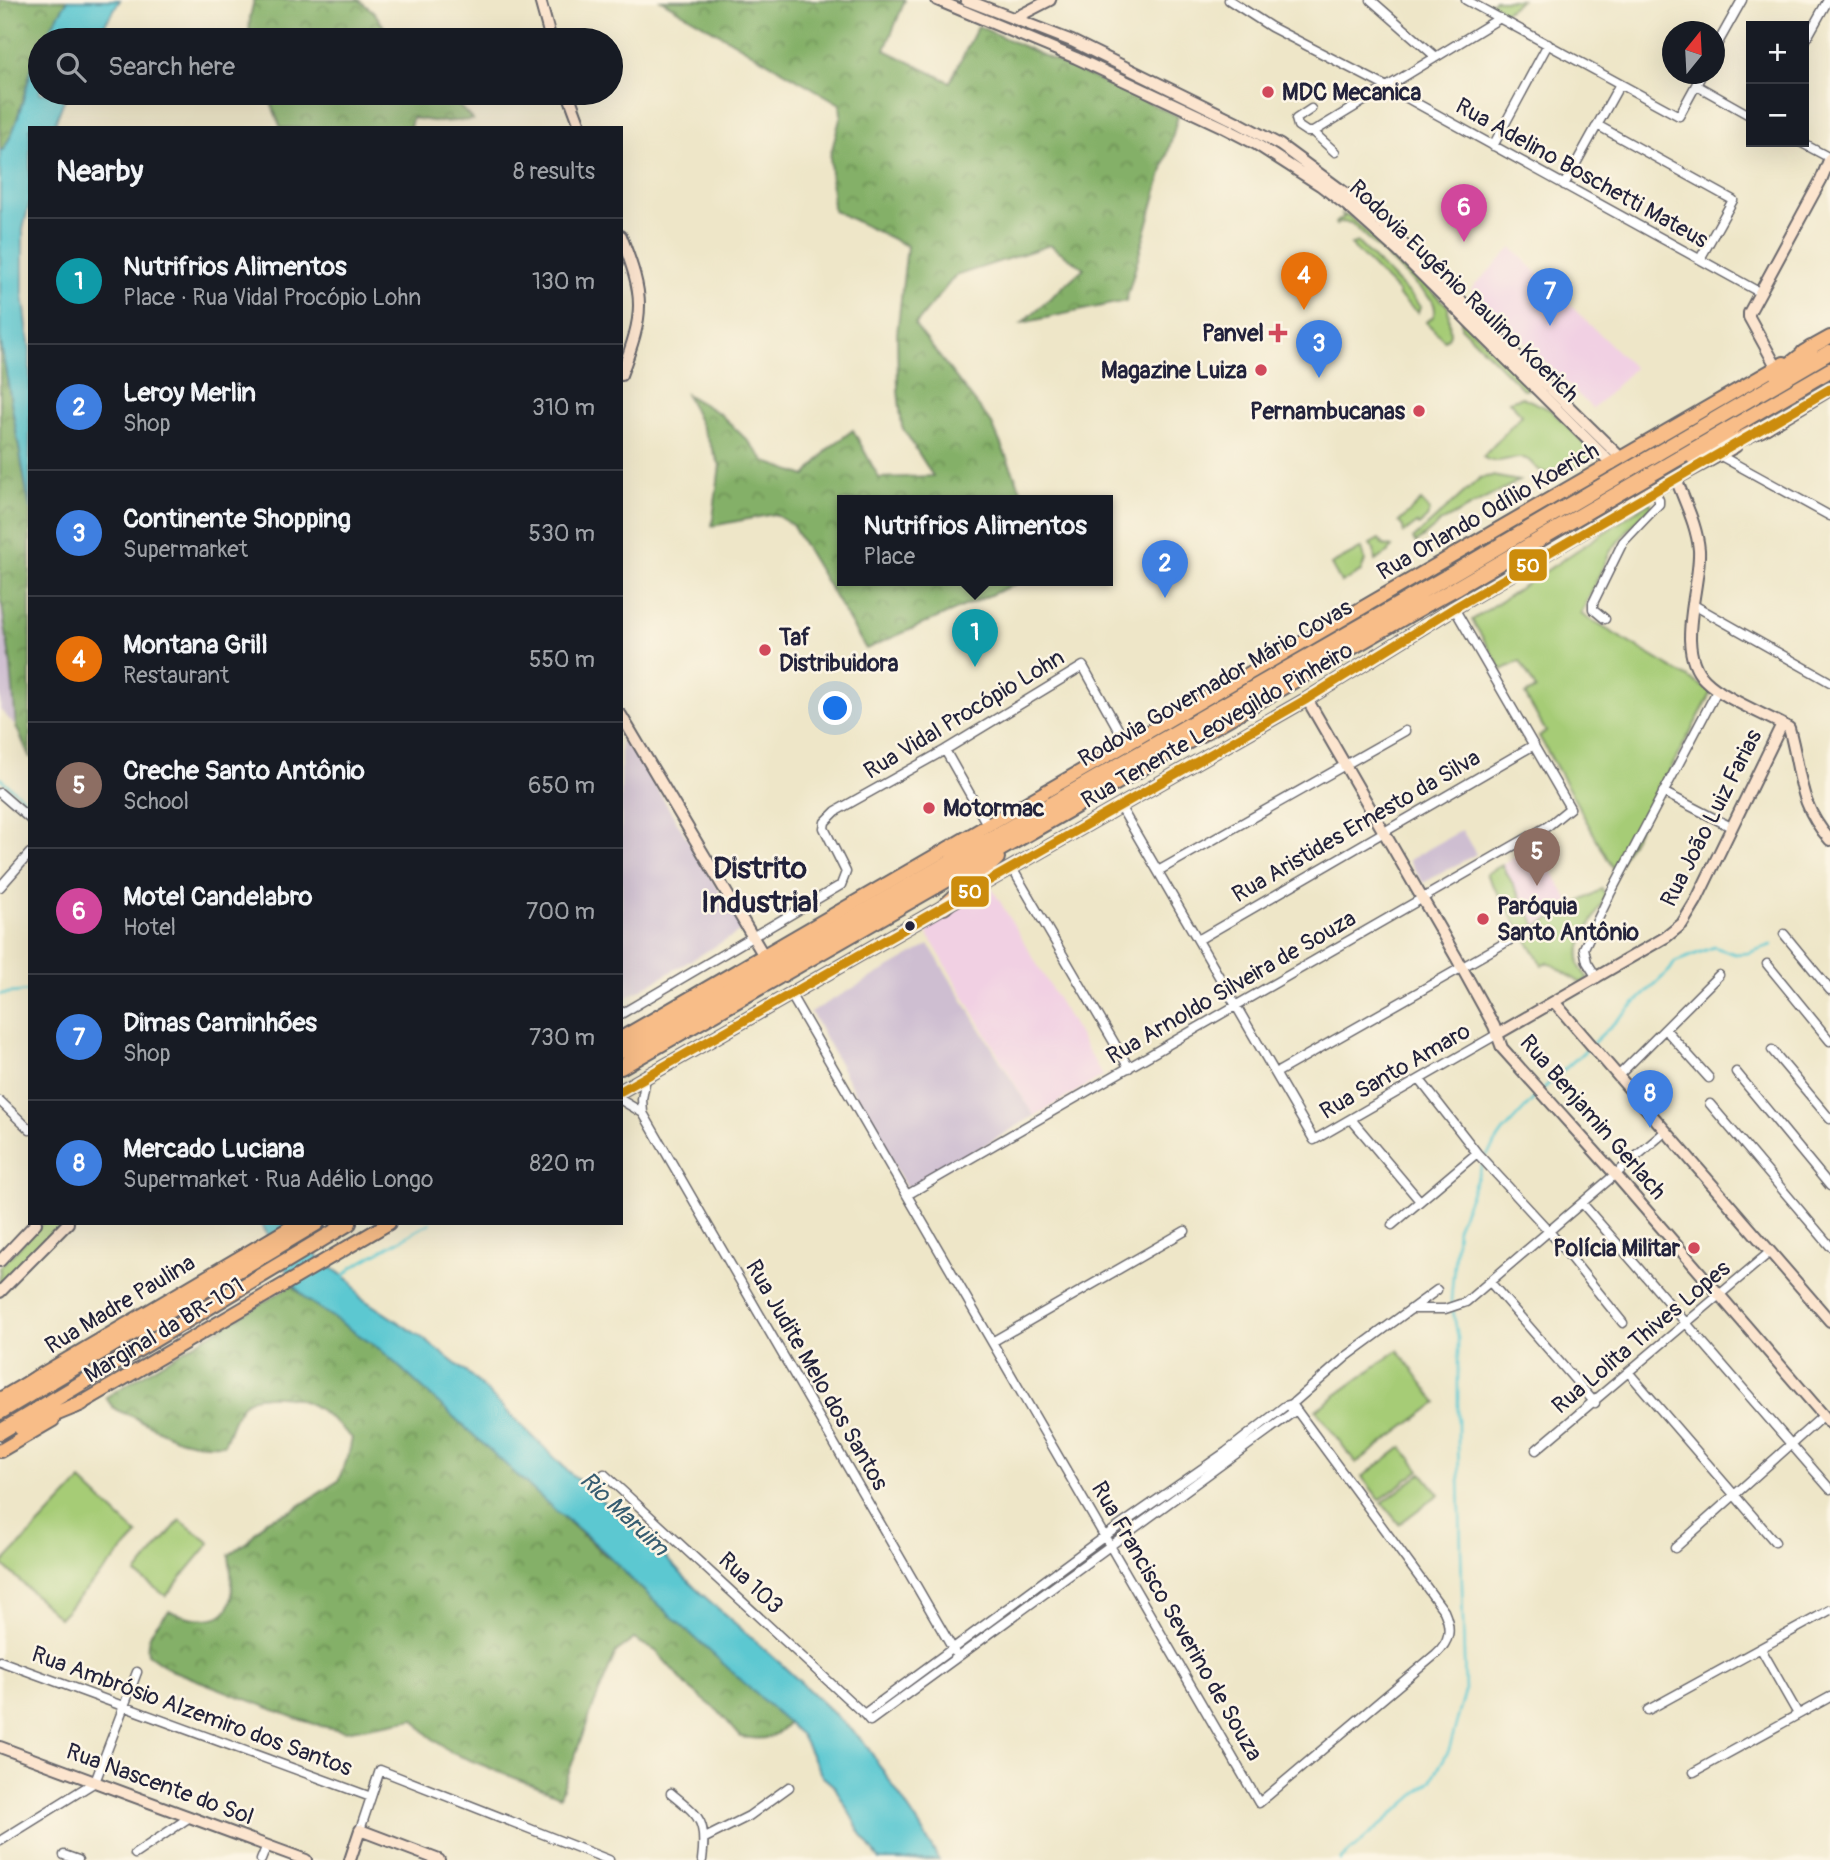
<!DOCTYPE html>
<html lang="en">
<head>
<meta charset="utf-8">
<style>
	body { margin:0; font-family:Pangolin,sans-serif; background:#20242c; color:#f1f3f6 }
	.controls { position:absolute; right:21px; top:21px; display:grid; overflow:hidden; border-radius:0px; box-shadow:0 7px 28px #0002 }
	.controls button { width:63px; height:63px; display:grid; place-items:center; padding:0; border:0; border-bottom:2px solid #363941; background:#171b24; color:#f1f3f6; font:35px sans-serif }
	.compass { position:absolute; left:1662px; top:21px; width:63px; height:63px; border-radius:50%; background:#171b24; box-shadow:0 7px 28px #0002; rotate:18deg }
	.you { position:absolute; left:836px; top:709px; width:24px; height:24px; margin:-18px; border:5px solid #fff; border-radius:50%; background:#1a73e8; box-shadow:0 0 0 10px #1a73e833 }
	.badge { display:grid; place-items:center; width:46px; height:46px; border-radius:50%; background:#2563eb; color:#fff; font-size:23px; font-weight:700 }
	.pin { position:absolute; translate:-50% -58px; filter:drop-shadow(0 2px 4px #0008) }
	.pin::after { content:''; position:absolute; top:37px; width:24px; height:21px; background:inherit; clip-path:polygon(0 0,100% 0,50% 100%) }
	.popup { position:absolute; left:837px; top:495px; width:276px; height:91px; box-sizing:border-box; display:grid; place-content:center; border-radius:0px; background:#171b24; filter:drop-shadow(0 2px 5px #0005); font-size:23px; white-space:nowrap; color:#9ea1a6 }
	.popup b { font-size:26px; color:#f1f3f6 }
	.popup::after { content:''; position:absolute; left:50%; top:100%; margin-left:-14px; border:14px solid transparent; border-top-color:#171b24 }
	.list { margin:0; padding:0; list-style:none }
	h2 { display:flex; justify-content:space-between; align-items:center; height:91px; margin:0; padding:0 28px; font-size:30px }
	h2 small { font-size:23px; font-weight:400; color:#9ea1a6 }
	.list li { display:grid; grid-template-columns:46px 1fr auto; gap:21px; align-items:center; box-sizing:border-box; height:126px; padding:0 28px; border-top:2px solid #363941 }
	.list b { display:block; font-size:26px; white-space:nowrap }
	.list p { margin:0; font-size:23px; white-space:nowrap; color:#9ea1a6 }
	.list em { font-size:23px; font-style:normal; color:#9ea1a6 }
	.icon { flex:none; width:38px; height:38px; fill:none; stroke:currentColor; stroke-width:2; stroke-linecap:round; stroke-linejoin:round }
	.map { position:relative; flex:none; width:1830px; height:1860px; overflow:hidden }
	.search { position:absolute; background:#171b24; box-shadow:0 7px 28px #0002; left:28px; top:28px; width:595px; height:77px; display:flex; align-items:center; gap:18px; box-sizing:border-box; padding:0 24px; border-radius:38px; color:#9ea1a6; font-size:26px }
	.panel { position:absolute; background:#171b24; box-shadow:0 7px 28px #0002; left:28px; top:126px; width:595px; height:1099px; border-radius:0px }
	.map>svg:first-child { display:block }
</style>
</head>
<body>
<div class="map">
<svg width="1830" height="1860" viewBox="0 0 1830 1860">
	<defs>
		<pattern id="forest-crowns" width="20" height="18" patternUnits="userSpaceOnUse" patternTransform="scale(1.75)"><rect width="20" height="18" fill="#84b067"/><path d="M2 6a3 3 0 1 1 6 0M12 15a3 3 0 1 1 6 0" fill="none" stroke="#6c8f56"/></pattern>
	</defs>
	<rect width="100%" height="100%" fill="#fcf5e5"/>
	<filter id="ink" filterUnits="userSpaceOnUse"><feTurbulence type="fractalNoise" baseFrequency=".0143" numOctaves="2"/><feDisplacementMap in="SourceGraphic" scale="14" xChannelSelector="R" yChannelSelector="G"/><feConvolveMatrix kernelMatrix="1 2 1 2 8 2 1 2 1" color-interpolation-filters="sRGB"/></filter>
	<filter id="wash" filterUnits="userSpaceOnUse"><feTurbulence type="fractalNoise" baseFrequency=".00686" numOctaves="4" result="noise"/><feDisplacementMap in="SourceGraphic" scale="28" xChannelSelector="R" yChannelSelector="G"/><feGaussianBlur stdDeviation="1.57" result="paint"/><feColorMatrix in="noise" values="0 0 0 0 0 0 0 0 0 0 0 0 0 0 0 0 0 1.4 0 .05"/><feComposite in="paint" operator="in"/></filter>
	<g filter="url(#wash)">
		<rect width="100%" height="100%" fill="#eee6c8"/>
		<path fill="#f1d0e3" d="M1512 248 1634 368 1593 409 1471 289Z
			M1537 845 1572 906 1537 926 1502 865Z
			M992 888 1103 1076 1034 1116 924 928Z"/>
		<path fill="#cebed1" d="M0 592 11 665 16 726 0 710Z
			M621 730 743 930 621 1001Z
			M1462 830 1476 854 1423 883 1409 860Z
			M929 945 1034 1116 908 1191 811 1012Z"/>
		<path fill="#a6cc76" stroke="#647758" stroke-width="2" d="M1495 0H1521L1502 14 1486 6Z
			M1341 214 1350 217 1448 306 1450 334 1448 338 1444 340 1426 322C1436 317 1437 309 1432 300L1351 223 1341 222 1336 225 1335 223 1344 217Z
			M1357 242 1415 300 1420 307 1418 313 1399 296 1398 292 1351 245Z
			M1461 319 1533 389H1523L1461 327Z
			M1522 397 1551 410 1591 450 1592 457C1578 467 1557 480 1539 470 1532 466 1531 458 1521 458 1508 457 1494 466 1483 457L1522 415 1509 401Z
			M1492 476 1519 481 1441 522 1416 543 1413 539 1480 478Z
			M1421 501 1430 511 1427 518 1419 525 1417 523 1404 533 1403 527 1399 522Z
			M1650 502 1652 506 1626 532 1610 552 1581 614 1712 692 1615 872 1539 736 1546 732 1525 695 1536 689 1520 661 1502 670 1472 620Z
			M1379 539 1383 545 1392 547 1388 553 1375 561 1374 550 1370 544Z
			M1362 548 1365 560 1361 572 1341 583 1331 565Z
			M1502 865 1537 926 1602 889 1606 896C1598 912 1576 946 1579 964 1580 969 1585 974 1588 978L1581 983 1548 962 1542 965 1486 874Z
			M43 1223H64L0 1289V1267Z
			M1398 1350 1437 1403 1356 1463 1316 1410Z
			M1402 1447 1420 1470 1380 1500 1362 1477Z
			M1422 1473 1439 1494 1399 1524 1382 1503Z
			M81 1481 138 1535 59 1618 2 1564Z
			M180 1520 210 1543 166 1596 136 1574Z"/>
		<path fill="url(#forest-crowns)" stroke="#536951" stroke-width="2" d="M0 0H68L43 40H40L12 136 2 151 0 150Z
			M254 0H359L374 12 393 40H249L250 17Z
			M661 0H905L885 50 950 82 978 26 1178 116 1126 301 1022 323 1084 268 1050 245 955 276 915 325 992 424 1026 501H842V581H1022L866 649 792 525 774 514 712 526 720 465 686 394 720 414 749 442 766 462 806 476 828 449 853 430 879 478 933 476 902 427 898 390 897 334 907 246 833 210 830 157 841 115 840 104Z
			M267 93H446L473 120 439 122 412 118 410 128H281Z
			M0 338 30 510V758L16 726 11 665 0 592Z
			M292 1285 306 1299 381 1350 605 1555 616 1562 631 1579 789 1722C772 1741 764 1740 741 1737L718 1711 688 1687 656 1651 634 1639 616 1652 595 1702 560 1796 450 1752 428 1735 414 1719 345 1731 321 1726 295 1718 171 1670 148 1654C145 1635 156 1624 169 1611 191 1619 230 1629 232 1594 233 1582 230 1567 229 1555L248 1541 266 1520 291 1511 338 1481 348 1457 352 1438C326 1413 306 1393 267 1396 257 1397 250 1397 243 1405 234 1413 230 1432 224 1444 182 1446 170 1436 136 1418 120 1410 115 1414 106 1397Z"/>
		<path fill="#5bc8d1" stroke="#3e7586" stroke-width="2" d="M68 0H120L95 40H43Z
			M40 46V93H67L53 128H30V201L23 229V293L30 350V510L0 338V150H3C23 119 25 80 40 46Z
			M261 1223H297L308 1245 321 1260 352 1282 360 1297 421 1337 471 1376 568 1471 660 1552 696 1589 781 1664 864 1742 919 1825 939 1860H880L863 1837 835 1787 822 1776 801 1735 631 1579C609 1554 583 1532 557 1512L381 1350 306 1299 296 1287Z"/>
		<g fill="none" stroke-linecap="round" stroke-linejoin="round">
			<path stroke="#5bc8d1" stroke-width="2.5" d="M0 778 30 804
				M0 994 30 991
				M1593 1043 1670 970 1675 962 1714 947 1735 954 1748 953 1771 945
				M1544 1088 1588 1048
				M1487 1155 1503 1132 1539 1093
				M341 1279 353 1267 430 1223
				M1340 1860 1431 1781 1449 1750 1465 1692 1458 1441V1337L1451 1300 1457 1228 1482 1166"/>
		</g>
	</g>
	<g filter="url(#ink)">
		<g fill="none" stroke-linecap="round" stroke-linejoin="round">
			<defs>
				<path id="street" d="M1229 0 1271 27 1387 87 1759 292
					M1371 0 1436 57
					M1466 0 1679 116 1702 74
					M1804 43 1828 0
					M1714 50 1742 0
					M1696 85 1751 116
					M1311 109 1296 119 1298 126 1307 132H1313L1500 18
					M1597 125 1733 200 1700 259
					M1313 132 1335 152
					M1800 142 1830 158
					M1493 146 1548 44
					M1564 185 1620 84
					M1719 455 1830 516
					M1692 604 1830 682
					M1605 619 1593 609V603L1623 542 1659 504V500L1654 490
					M945 750 988 826
					M1663 792 1731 827
					M0 793 30 819
					M1120 806 1314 1140 1496 1035
					M1012 868 1129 1068
					M1158 871 1405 731
					M0 887 30 853
					M1784 934 1830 990
					M1198 940 1534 745
					M1767 964 1830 1041
					M1597 978 1587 962 1584 948 1610 894 1718 689
					M791 995 1259 1803 1436 1654C1450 1641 1452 1629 1444 1611L1292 1404
					M621 1014 841 885 846 872 824 828 825 822 836 811 945 750 1083 666 1127 745
					M1665 1029 1709 1078
					M1772 1050 1830 1119
					M1736 1072 1830 1186
					M1276 1073 1517 936
					M1618 1076 1719 975
					M646 1078 642 1099 643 1113 954 1651
					M1420 1080 1477 1153 1549 1231 1623 1323
					M621 1100 643 1113
					M0 1101 30 1130
					M1710 1104 1830 1246
					M1351 1119 1420 1201
					M907 1195 1513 846 1548 826 1570 808 1454 608
					M1582 1203 1830 1489
					M1392 1225 1477 1153
					M1490 1282 1595 1403
					M1413 1309H1445L1466 1302 1666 1131
					M992 1342 1185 1231
					M1629 1373 1775 1542
					M1536 1450 1770 1252
					M604 1474 864 1714 870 1721 1292 1413V1404
					M1675 1548 1824 1415
					M1761 1649 1798 1714
					M0 1661 371 1797
					M1648 1710 1830 1610
					M864 1714 1105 1536 1226 1452 1285 1406 1292 1404 1347 1356 1437 1290
					M1694 1772 1830 1697
					M671 1793C700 1817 707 1820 702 1860
					M360 1830 380 1770 609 1860
					M705 1838 749 1816 789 1787
					M0 1841 95 1782 137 1672
					M135 1854 190 1817
					M64 1855 78 1860
					M261 1860 267 1845"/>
				<path id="secondary" d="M540 0 551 40
					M937 0 1076 58 1223 127 1256 144 1320 185 1350 208 1398 251 1612 464
					M966 0 1072 41 1239 123 1280 145 1356 201 1382 223 1621 458
					M1015 18 1050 0
					M568 93 581 128
					M621 236C645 298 645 312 621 375
					M1777 368 1749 317V313L1821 180 1830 158
					M1676 478C1684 501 1697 525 1699 550 1701 587 1674 650 1705 680 1724 699 1765 714 1789 728 1802 774 1797 802 1830 840
					M1307 699 1456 957 1494 1026 1502 1048 1615 1174 1830 1423
					M621 715 764 956
					M1555 1003 1830 1321
					M1496 1035 1666 937 1682 924 1696 901 1782 724
					M0 1261 36 1223
					M0 1292 68 1223
					M0 1747 306 1860
					M350 1860 360 1830 439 1860"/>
				<path id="primary" d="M1803 352 1830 337
					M1760 431 1830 389
					M621 1038 1784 363
					M621 1091 1307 699 1454 608 1654 490 1735 446
					M0 1399 298 1223
					M75 1407 389 1223
					M0 1451 53 1420"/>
				<path id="highway" d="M1777 375 1811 348
					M1693 457 1736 441 1767 426
					M1448 576 1830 352
					M1456 588 1830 370
					M949 849 976 837
					M944 907 997 858
					M621 1051 1422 591
					M621 1067 1429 603
					M13 1394 38 1377
					M0 1412 317 1223
					M21 1428 82 1403
					M0 1432 349 1223"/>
			</defs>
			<use href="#street" stroke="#69676c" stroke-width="11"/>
			<use href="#secondary" stroke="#69676c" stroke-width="14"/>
			<use href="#primary" stroke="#69676c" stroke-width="16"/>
			<use href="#highway" stroke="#69676c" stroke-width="18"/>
			<use href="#street" stroke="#fff" stroke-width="8"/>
			<use href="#secondary" stroke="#fce5cf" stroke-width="10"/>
			<use href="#primary" stroke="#f8bd88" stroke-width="12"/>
			<use href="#highway" stroke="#f8bd88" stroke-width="14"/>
			<defs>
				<path id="highway-bridge" d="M1422 591 1448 576
					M1429 603 1456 588"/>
			</defs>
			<use href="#highway-bridge" stroke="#69676c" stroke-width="18" stroke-linecap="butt"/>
			<use href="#highway-bridge" stroke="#f8bd88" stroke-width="14"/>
			<defs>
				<path id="bus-1" d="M621 1091 1307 699 1454 608 1830 389"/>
			</defs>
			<use href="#bus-1" stroke="#fcf5e5" stroke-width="14"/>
			<use href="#bus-1" stroke="#cc8c0c" stroke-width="9"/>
		</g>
	</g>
	<g fill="#d1495b" stroke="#fcf5e5" stroke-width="2.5">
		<circle cx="1268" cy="92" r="7"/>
		<path d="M1274.5 322.5h7v7h7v7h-7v7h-7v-7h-7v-7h7z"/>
		<circle cx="1261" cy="370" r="7"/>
		<circle cx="1419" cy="411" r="7"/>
		<circle cx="765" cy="650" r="7"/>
		<circle cx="929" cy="808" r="7"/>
		<circle cx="1483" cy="919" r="7"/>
		<circle cx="1694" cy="1248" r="7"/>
	</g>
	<circle fill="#22223b" stroke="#fcf5e5" stroke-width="2.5" cx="910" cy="926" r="6"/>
	<g text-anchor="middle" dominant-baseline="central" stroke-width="5" stroke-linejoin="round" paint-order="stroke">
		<g font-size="23" font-weight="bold" fill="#22223b" stroke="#fcf5e5" text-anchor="start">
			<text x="1282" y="92">MDC Mecanica</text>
			<text x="1264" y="333" text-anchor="end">Panvel</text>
			<text x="1247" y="370" text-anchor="end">Magazine Luiza</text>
			<text x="1405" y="411" text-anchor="end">Pernambucanas</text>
			<text x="779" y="637">Taf<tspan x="779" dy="26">Distribuidora</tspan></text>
			<text x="943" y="808">Motormac</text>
			<text x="1497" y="906">Paróquia<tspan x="1497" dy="26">Santo Antônio</tspan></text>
			<text x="1680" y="1248" text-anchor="end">Polícia Militar</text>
		</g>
		<g font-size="23" fill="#22223b" stroke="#fcf5e5">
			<text transform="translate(1582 173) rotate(29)">Rua Adelino Boschetti Mateus</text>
			<text transform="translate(1464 291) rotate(44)">Rodovia Eugênio Raulino Koerich</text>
			<text transform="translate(1488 511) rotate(-30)">Rua Orlando Odílio Koerich</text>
			<text transform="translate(1215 683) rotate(-30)">Rodovia Governador Mário Covas</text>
			<text transform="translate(964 714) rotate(-31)">Rua Vidal Procópio Lohn</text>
			<text transform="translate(1217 725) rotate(-30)">Rua Tenente Leovegildo Pinheiro</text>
			<text transform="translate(1711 818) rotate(-63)">Rua João Luiz Farias</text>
			<text transform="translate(1356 826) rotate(-30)">Rua Aristides Ernesto da Silva</text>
			<text transform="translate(1231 987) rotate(-30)">Rua Arnoldo Silveira de Souza</text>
			<text transform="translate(1395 1071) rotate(-30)">Rua Santo Amaro</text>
			<text transform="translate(1593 1117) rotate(49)">Rua Benjamin Gerlach</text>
			<text transform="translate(120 1304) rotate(-31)">Rua Madre Paulina</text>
			<text transform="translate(164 1330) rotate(-31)">Marginal da BR-101</text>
			<text transform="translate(1641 1337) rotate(-40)">Rua Lolita Thives Lopes</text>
			<text transform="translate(817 1375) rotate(60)">Rua Judite Melo dos Santos</text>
			<text transform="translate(751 1583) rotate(43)">Rua 103</text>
			<text transform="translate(1177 1621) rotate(60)">Rua Francisco Severino de Souza</text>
			<text transform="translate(192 1711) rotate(20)">Rua Ambrósio Alzemiro dos Santos</text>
			<text transform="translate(160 1784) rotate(20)">Rua Nascente do Sol</text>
		</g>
		<g font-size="24" font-style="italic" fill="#365c70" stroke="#fcf5e5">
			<text transform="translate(624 1514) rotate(43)">Rio Maruim</text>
		</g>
		<g font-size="30" font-weight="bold" fill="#22223b" stroke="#fcf5e5">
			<text x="760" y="868">Distrito<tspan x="760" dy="34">Industrial</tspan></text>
		</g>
	</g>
	<g stroke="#fcf5e5" stroke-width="2.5">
		<rect x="1508" y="548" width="40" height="34" rx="7" fill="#cc8c0c"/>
		<rect x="950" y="875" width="40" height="33" rx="7" fill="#cc8c0c"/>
	</g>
	<g font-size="19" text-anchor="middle" font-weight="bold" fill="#fff">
		<text x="1528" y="572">50</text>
		<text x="970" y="898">50</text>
	</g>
</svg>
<div class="controls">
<button>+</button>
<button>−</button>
</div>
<svg class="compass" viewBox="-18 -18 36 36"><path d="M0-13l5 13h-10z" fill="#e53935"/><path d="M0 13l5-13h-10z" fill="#9ea1a6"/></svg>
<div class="you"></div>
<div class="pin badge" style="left:975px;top:667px;background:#0f9aa8">1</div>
<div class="popup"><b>Nutrifrios Alimentos</b>Place</div>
<div class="pin badge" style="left:1165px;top:598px;background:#3f7fe0">2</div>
<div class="pin badge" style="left:1319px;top:378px;background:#3f7fe0">3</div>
<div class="pin badge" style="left:1304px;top:310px;background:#e8710a">4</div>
<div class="pin badge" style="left:1537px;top:886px;background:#8d6e63">5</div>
<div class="pin badge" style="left:1464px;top:242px;background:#d1479c">6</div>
<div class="pin badge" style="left:1550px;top:326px;background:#3f7fe0">7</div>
<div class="pin badge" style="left:1650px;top:1128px;background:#3f7fe0">8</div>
<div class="search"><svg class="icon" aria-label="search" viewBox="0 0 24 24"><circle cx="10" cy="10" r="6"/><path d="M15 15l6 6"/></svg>Search here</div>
<section class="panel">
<h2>Nearby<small>8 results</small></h2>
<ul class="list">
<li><span class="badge" style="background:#0f9aa8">1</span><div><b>Nutrifrios Alimentos</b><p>Place · Rua Vidal Procópio Lohn</p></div><em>130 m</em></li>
<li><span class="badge" style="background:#3f7fe0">2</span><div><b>Leroy Merlin</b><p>Shop</p></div><em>310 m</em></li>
<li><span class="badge" style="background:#3f7fe0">3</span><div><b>Continente Shopping</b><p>Supermarket</p></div><em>530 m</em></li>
<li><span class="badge" style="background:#e8710a">4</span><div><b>Montana Grill</b><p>Restaurant</p></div><em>550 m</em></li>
<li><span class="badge" style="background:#8d6e63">5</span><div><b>Creche Santo Antônio</b><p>School</p></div><em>650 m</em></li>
<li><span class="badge" style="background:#d1479c">6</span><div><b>Motel Candelabro</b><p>Hotel</p></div><em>700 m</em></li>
<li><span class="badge" style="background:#3f7fe0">7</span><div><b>Dimas Caminhões</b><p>Shop</p></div><em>730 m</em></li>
<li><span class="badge" style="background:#3f7fe0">8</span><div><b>Mercado Luciana</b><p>Supermarket · Rua Adélio Longo</p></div><em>820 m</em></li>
</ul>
</section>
</div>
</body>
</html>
